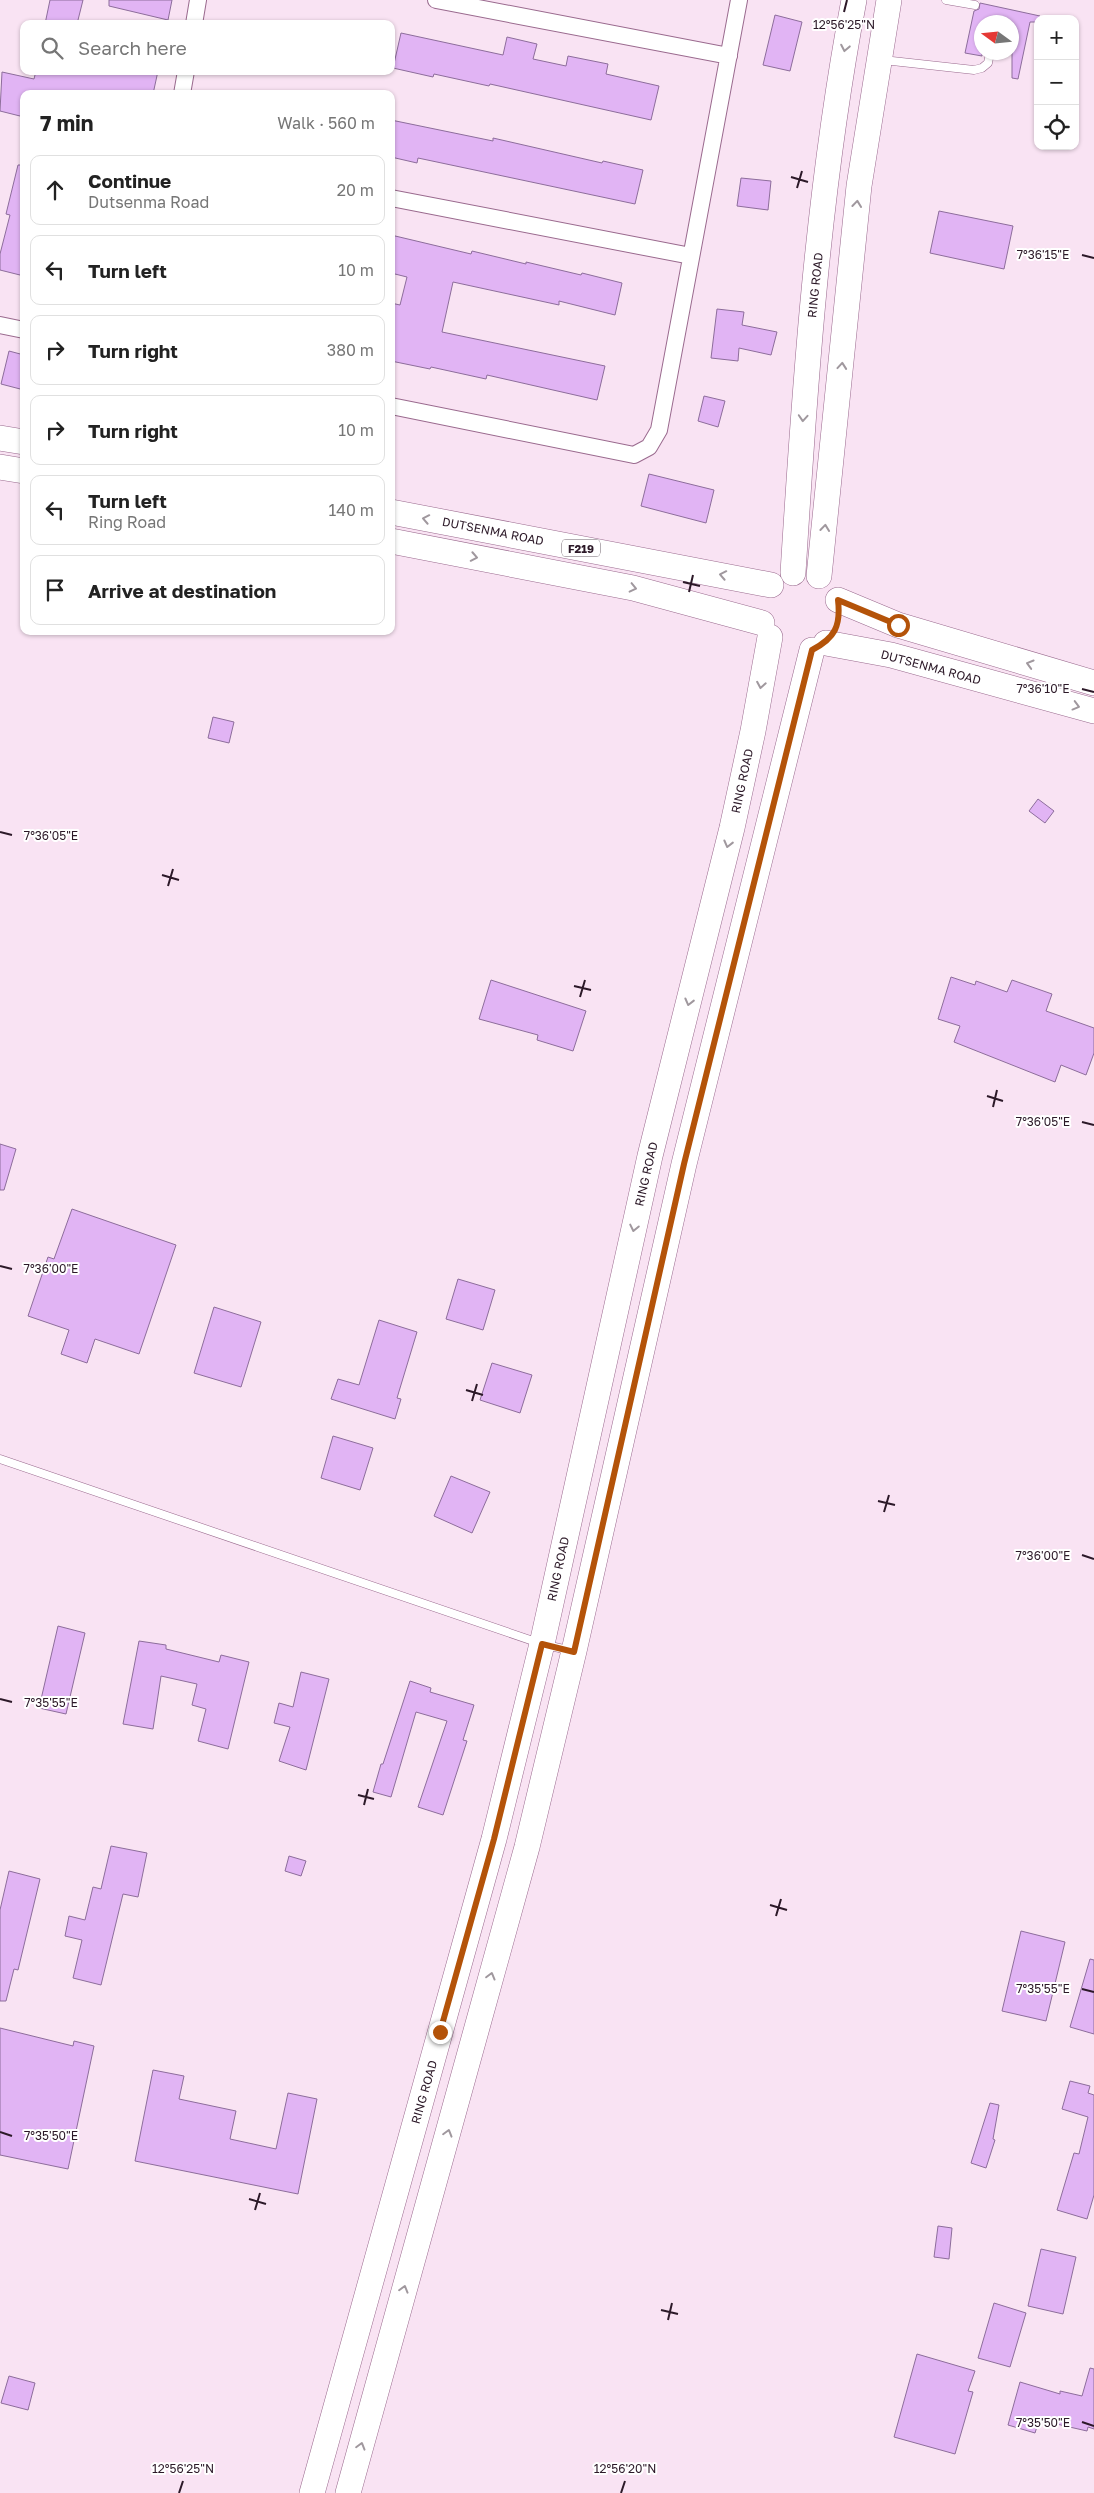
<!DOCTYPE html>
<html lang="en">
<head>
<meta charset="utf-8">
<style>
	body { margin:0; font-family:"Golos Text",sans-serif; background:#f6f6f6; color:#222 }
	.controls { position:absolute; right:15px; top:15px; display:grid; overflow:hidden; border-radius:10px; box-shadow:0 1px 4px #0004 }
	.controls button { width:45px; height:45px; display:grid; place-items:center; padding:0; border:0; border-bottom:1px solid #e0e0e0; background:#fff; color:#222; font:25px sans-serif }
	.compass { position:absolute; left:974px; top:15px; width:45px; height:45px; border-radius:50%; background:#fff; box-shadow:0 1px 4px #0004; rotate:285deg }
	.stop { position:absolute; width:15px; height:15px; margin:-11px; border:4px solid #b45309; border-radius:50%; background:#fff }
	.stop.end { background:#b45309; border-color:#fff; box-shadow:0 1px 5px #0008 }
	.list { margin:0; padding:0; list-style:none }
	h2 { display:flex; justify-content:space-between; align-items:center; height:65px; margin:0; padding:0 20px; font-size:21px }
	h2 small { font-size:16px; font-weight:400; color:#767676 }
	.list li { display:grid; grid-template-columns:32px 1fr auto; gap:15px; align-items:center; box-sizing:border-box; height:70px; margin:0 10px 10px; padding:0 10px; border:1px solid #e0e0e0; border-radius:10px }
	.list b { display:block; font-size:19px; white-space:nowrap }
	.list p { margin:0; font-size:16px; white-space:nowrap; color:#767676 }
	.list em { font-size:16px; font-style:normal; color:#767676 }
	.icon { flex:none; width:28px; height:28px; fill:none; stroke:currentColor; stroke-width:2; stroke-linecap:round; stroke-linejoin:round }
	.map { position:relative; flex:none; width:1094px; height:2493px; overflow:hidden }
	.search { position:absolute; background:#fff; box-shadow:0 1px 4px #0004; left:20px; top:20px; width:375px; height:55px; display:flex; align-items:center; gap:12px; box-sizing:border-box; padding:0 18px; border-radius:10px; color:#767676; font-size:19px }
	.panel { position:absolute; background:#fff; box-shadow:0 1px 4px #0004; left:20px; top:90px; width:375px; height:545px; border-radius:10px }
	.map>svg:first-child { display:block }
</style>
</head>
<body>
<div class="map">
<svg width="1094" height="2493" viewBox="0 0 1094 2493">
	<rect width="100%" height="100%" fill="#f9e3f3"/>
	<path fill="#e1b4f4" stroke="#8d6d9b" d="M50 0H83L77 24H45Z
		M109 0H172L168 20 109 6Z
		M980 3 1040 16 1038 22H1030L1018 79 1012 78V22H982V56L965 53 974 11 979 9Z
		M775 15 802 22 790 71 763 65Z
		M401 33 503 55 507 37 537 44 533 59 566 66 568 56 608 64 606 74 659 86 651 120 490 84 489 86 434 74 433 77 393 68Z
		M36 71H158L153 94H24V117L0 111 2 72 34 79Z
		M391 120 493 141V138L602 163 603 161 643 170 635 204 418 158 417 163 391 157Z
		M18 165H24V276L0 270V254L10 215 6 214Z
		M741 178 771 181 768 210 737 206Z
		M939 211 1013 226 1004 269 930 253Z
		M391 235 471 254 472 251 526 264V262L581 275 582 273 622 283 615 315 559 301V305L453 282 442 332 605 366 597 400 487 375 486 379 431 367 430 369 391 361V303L400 305 407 277 391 273Z
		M717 309 744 312 742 325 777 332 771 355 739 348 738 361 711 358Z
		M9 351 24 355V390L1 384Z
		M704 396 725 401 718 427 698 421Z
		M649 474 714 490 706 523 641 506Z
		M213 717 234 722 229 743 208 738Z
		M1038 799 1054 811 1045 823 1029 811Z
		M951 977 975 985 976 981 1007 992 1012 980 1052 994 1046 1011 1094 1028V1053L1086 1075 1061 1065 1055 1082 954 1042 960 1026 938 1019Z
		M491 980 586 1011 573 1051 537 1040 538 1035 479 1019Z
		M0 1144 16 1149 4 1190H0Z
		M72 1209 176 1245 139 1354 95 1339 87 1363 61 1354 69 1330 28 1316 48 1257 54 1259Z
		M458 1279 495 1290 483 1330 446 1319Z
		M214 1307 261 1322 241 1387 194 1373Z
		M379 1320 417 1332 397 1398 401 1399 395 1419 331 1399 338 1379 359 1385Z
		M492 1363 532 1375 520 1413 480 1400Z
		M333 1436 373 1448 360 1490 321 1478Z
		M451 1476 490 1492 472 1533 434 1516Z
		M58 1626 85 1633 66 1714 39 1708Z
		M139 1641 166 1645V1649L219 1662 221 1655 249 1662 228 1749 198 1741 206 1709 192 1705 197 1684 161 1676 153 1729 123 1724Z
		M301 1672 329 1679 306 1770 279 1761 290 1727 274 1723 279 1703 293 1707Z
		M410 1681 431 1688 430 1692 474 1705 463 1740 467 1741 443 1815 418 1807 447 1721 416 1712 391 1797 373 1792 381 1764H383Z
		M111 1846 147 1853 138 1897 123 1894 101 1985 73 1978 82 1940 65 1936 69 1916 85 1920 93 1887 101 1889Z
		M289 1856 306 1861 301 1876 285 1871Z
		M9 1871 40 1879 18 1970 14 1969 6 2001H0V1910Z
		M1021 1931 1065 1942 1046 2021 1002 2011Z
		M1090 1959 1094 1960V2034L1070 2027Z
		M0 2028 73 2046 74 2041 94 2046 68 2169 0 2155Z
		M153 2070 184 2076 179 2099 236 2111 230 2139 276 2149 288 2093 317 2099 298 2194 135 2161Z
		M1070 2081 1090 2086 1088 2093 1094 2095V2195L1087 2219 1057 2210 1074 2153 1079 2154 1088 2117 1062 2109Z
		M990 2103 999 2105 993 2139 995 2140 986 2168 971 2163Z
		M938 2226 952 2228 949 2259 934 2257Z
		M1041 2249 1076 2257 1063 2314 1028 2306Z
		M994 2303 1026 2313 1010 2367 978 2358Z
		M917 2354 975 2371 968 2391 973 2392 955 2454 894 2437Z
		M1090 2368 1094 2369V2429L1088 2427 1087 2431 1039 2420 1035 2433 1008 2425 1020 2382 1060 2394V2391L1082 2396Z
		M9 2376 35 2383 28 2410 1 2403Z"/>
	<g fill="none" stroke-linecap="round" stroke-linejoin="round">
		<defs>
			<path id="lane" d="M946 0 975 5
				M883 60 974 70 982 68 988 63 989 58
				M0 1459 542 1644 572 1651"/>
			<path id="street" d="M436 0 729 56
				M194 24 198 0
				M182 94 186 71
				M391 198 691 256
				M0 325 24 330
				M391 406 634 455 649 447 659 430 739 0"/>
			<path id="primary" d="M0 438 24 442
				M0 467 24 471
				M391 512 771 585
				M391 541 633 588 762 623
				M793 573C805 381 818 189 854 0
				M819 576 859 186 889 0
				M838 600 898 625 1094 683
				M826 643 891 655 1094 711
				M312 2493 494 1839 542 1644 650 1156 732 828 753 731 770 637
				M348 2493 527 1847 574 1651 684 1164 812 650"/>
		</defs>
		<use href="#lane" stroke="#9a6a8e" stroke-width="9"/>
		<use href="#street" stroke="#9a6a8e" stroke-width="18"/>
		<use href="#primary" stroke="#9a6a8e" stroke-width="26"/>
		<use href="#lane" stroke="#fff" stroke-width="8"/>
		<use href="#street" stroke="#fff" stroke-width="16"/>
		<use href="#primary" stroke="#fff" stroke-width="25"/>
	</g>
	<defs><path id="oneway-chevron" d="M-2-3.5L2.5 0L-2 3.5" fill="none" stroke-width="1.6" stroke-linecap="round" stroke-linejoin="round" transform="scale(1.25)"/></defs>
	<g stroke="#a0989e">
		<use href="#oneway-chevron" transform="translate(845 48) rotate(101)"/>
		<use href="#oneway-chevron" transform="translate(857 204) rotate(-84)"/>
		<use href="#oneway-chevron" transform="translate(842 366) rotate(-85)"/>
		<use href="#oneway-chevron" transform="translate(803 418) rotate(94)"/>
		<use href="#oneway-chevron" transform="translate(426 519) rotate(-169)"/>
		<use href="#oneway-chevron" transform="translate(825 528) rotate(-84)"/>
		<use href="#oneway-chevron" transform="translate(474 557) rotate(11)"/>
		<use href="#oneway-chevron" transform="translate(723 575) rotate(-169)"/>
		<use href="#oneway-chevron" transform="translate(633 588) rotate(13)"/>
		<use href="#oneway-chevron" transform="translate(1030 664) rotate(-164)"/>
		<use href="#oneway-chevron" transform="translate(761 685) rotate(100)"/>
		<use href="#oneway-chevron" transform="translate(1076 706) rotate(15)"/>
		<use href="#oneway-chevron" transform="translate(728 844) rotate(104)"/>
		<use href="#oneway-chevron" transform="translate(689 1002) rotate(104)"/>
		<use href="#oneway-chevron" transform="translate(634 1228) rotate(102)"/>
		<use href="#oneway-chevron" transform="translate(491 1976) rotate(-75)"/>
		<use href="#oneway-chevron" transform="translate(448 2133) rotate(-74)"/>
		<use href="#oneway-chevron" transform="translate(404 2289) rotate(-74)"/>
		<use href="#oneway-chevron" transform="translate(361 2446) rotate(-74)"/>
	</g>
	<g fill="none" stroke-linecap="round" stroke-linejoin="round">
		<path stroke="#b45309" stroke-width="6" d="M440 2032 494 1839 542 1644 574 1652 684 1164 812 650C835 638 841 626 838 600L898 625"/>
	</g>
	<path fill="none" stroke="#2c1928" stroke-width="2" d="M844 12 847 0M791 177 808 182M797 188 802 171M1082 255 1094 258M683 582 700 586M689 592 693 575M1082 689 1094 692M0 832 12 835M162 875 179 880M168 886 173 869M574 986 591 990M580 997 585 980M987 1096 1003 1101M993 1107 997 1090M1082 1122 1094 1125M0 1266 12 1269M466 1390 483 1395M472 1401 477 1384M878 1501 895 1505M884 1512 889 1495M1082 1555 1094 1559M0 1699 12 1702M358 1795 374 1799M364 1805 368 1789M770 1905 787 1910M776 1916 781 1899M1082 1989 1094 1992M0 2132 12 2136M249 2199 266 2204M255 2210 260 2193M661 2310 678 2314M668 2320 672 2303M1082 2422 1094 2426M179 2493 183 2481M621 2493 625 2481"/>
	<g text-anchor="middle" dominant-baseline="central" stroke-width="4" stroke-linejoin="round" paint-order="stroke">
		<rect fill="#fff" stroke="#6b5e68" stroke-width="1" x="562" y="539.5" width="38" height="17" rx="4"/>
		<g font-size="11" font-weight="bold" fill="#2c1928">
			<text x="581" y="548">F219</text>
		</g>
		<g font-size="12" fill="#2c1928" stroke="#fff">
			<text transform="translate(815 285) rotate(-84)">RING ROAD</text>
			<text transform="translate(493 531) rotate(11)">DUTSENMA ROAD</text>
			<text transform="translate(931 667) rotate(15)">DUTSENMA ROAD</text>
			<text transform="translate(742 781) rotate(-78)">RING ROAD</text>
			<text transform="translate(646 1174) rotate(-77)">RING ROAD</text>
			<text transform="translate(558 1569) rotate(-78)">RING ROAD</text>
			<text transform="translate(424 2092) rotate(-74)">RING ROAD</text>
		</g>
	</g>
	<g font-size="12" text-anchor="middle" fill="#2c1928" stroke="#fff" stroke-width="4" stroke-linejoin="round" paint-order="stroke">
		<text x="844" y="29">12°56'25"N</text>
		<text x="1043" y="259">7°36'15"E</text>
		<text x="1043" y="693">7°36'10"E</text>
		<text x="51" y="840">7°36'05"E</text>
		<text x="1043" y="1126">7°36'05"E</text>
		<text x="51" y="1273">7°36'00"E</text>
		<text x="1043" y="1560">7°36'00"E</text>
		<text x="51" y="1707">7°35'55"E</text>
		<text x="1043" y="1993">7°35'55"E</text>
		<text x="51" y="2140">7°35'50"E</text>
		<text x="1043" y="2427">7°35'50"E</text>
		<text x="183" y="2473">12°56'25"N</text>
		<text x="625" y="2473">12°56'20"N</text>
	</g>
</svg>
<div class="controls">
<button>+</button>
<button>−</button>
<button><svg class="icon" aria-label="locate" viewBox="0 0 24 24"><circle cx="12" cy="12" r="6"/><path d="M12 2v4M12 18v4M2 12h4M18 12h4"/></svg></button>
</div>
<svg class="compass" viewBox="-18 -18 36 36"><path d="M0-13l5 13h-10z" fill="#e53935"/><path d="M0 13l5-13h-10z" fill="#767676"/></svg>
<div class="stop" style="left:898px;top:625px"></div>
<div class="stop end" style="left:440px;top:2032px"></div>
<div class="search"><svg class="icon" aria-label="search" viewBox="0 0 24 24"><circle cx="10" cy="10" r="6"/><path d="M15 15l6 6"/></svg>Search here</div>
<section class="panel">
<h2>7 min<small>Walk · 560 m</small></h2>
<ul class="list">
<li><svg class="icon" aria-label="ahead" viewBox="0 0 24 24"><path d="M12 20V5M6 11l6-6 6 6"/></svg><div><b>Continue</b><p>Dutsenma Road</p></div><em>20 m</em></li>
<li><svg class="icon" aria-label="left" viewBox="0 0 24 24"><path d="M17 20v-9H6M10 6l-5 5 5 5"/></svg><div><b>Turn left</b></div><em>10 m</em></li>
<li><svg class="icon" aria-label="right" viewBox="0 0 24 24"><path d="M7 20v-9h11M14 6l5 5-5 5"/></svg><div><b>Turn right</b></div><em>380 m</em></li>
<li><svg class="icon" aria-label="right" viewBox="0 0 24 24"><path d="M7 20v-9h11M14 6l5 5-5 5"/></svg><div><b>Turn right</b></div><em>10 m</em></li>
<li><svg class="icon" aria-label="left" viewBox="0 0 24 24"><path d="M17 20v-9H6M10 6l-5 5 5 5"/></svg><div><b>Turn left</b><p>Ring Road</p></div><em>140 m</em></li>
<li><svg class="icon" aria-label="arrive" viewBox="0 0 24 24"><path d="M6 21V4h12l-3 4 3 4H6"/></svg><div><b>Arrive at destination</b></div></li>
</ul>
</section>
</div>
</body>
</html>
